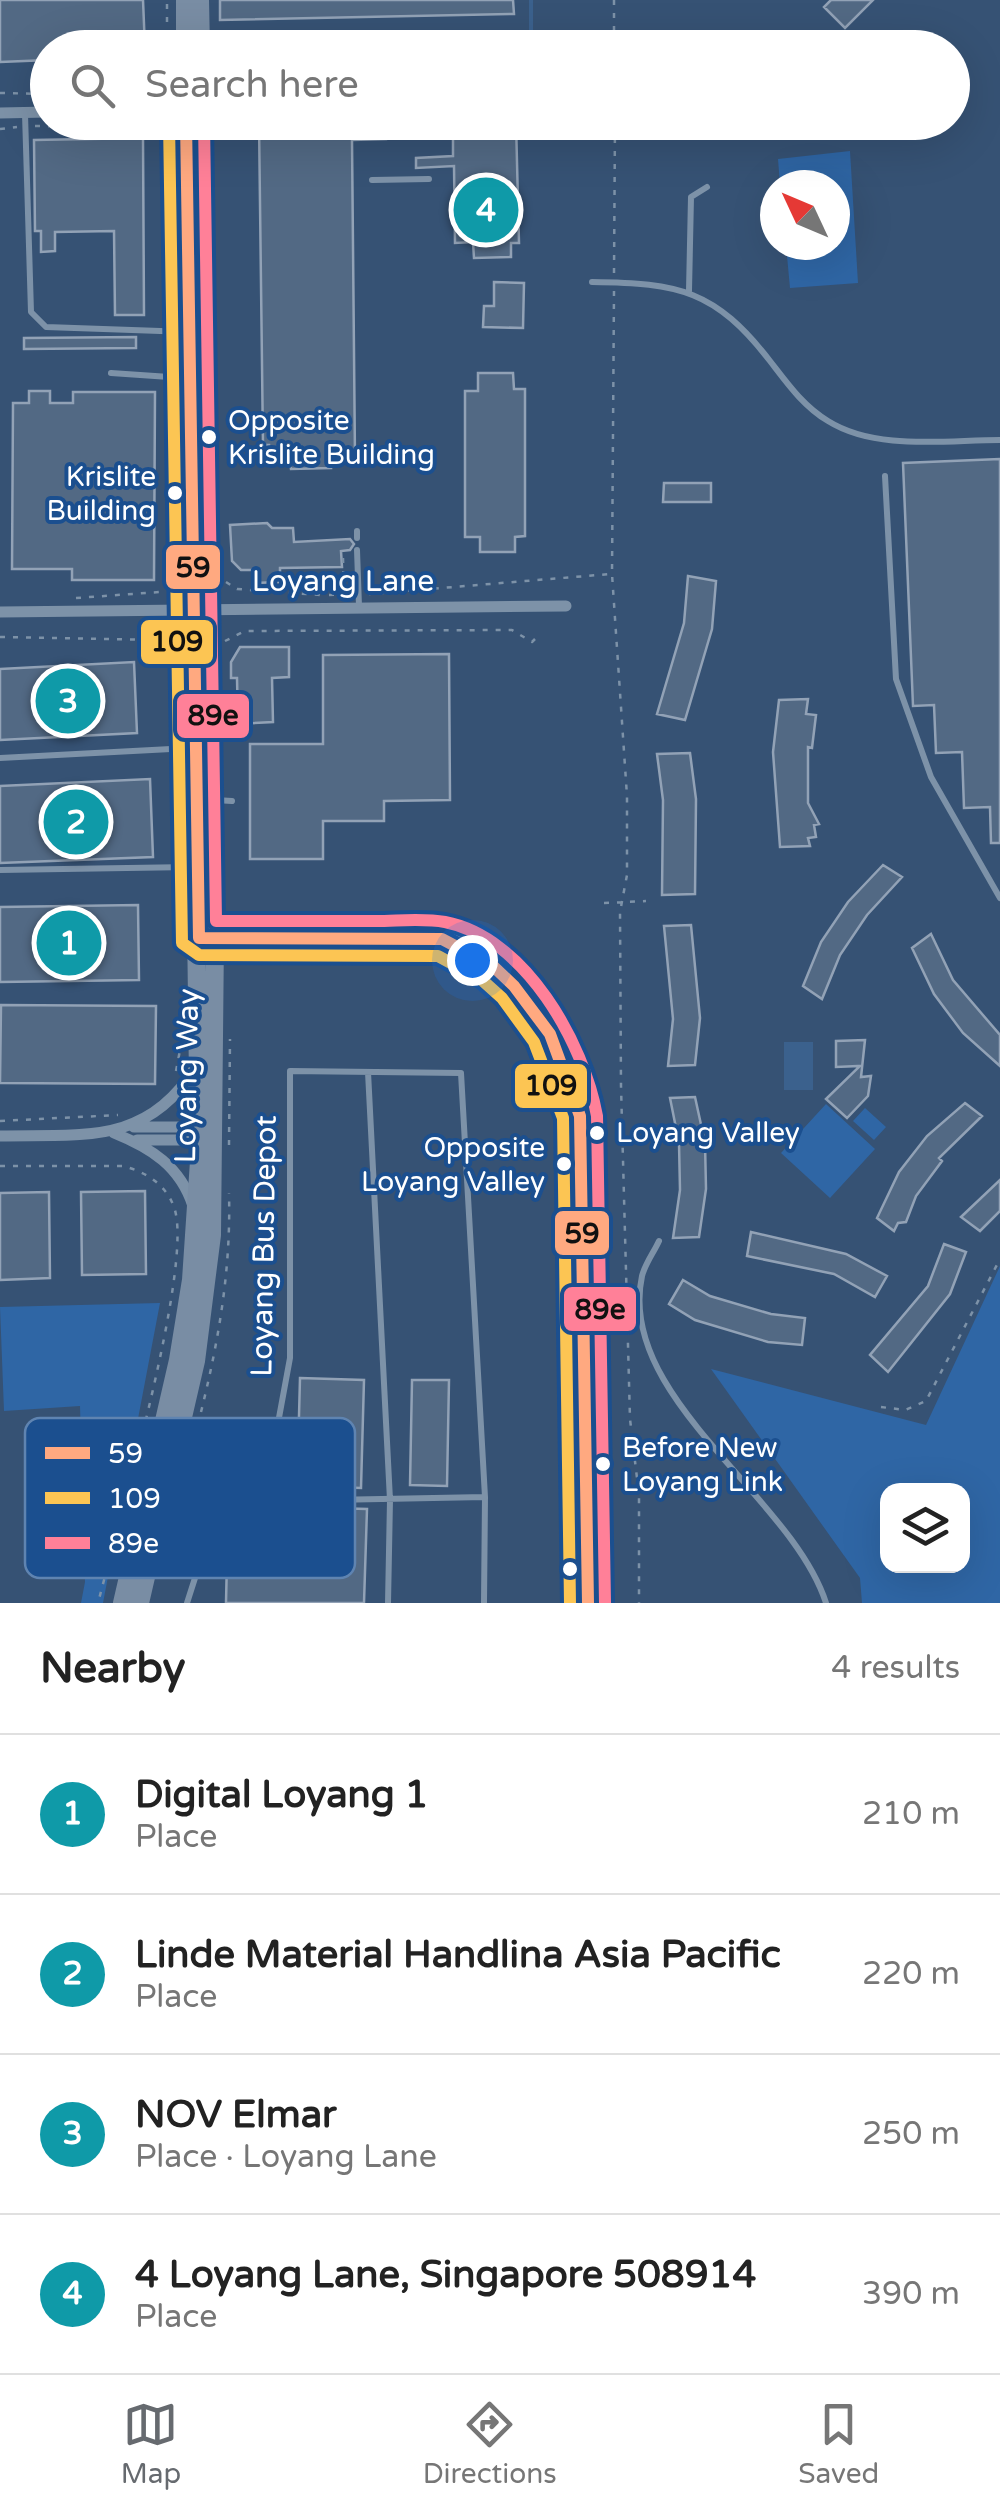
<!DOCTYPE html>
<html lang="en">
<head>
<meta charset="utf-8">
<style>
	body { margin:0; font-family:"Varela Round",sans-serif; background:#f6f6f6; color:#222 }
	.controls { position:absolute; right:30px; bottom:30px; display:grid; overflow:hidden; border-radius:20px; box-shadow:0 10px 40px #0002 }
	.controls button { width:90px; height:90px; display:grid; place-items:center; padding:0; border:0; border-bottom:2px solid #e0e0e0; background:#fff; color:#222; font:50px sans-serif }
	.compass { position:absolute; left:760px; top:170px; width:90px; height:90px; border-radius:50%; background:#fff; box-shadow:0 10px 40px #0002; rotate:314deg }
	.you { position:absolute; left:472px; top:960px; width:35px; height:35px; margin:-25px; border:8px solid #fff; border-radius:50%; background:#1a73e8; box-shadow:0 0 0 15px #1a73e833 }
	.badge { display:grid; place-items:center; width:65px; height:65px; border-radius:50%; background:#666a6f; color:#fff; font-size:32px; font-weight:700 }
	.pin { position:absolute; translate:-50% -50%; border:5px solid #fff; box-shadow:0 2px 10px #0006 }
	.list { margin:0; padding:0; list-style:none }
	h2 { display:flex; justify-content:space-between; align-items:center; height:130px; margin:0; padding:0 40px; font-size:42px }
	h2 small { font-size:32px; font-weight:400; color:#767676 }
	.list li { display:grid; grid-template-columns:65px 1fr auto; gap:30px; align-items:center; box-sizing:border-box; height:160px; padding:0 40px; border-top:2px solid #e0e0e0 }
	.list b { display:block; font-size:38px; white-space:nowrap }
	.list p { margin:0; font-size:32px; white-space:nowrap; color:#767676 }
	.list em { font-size:32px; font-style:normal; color:#767676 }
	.icon { flex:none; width:55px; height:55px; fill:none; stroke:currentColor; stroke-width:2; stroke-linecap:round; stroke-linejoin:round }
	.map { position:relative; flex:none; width:1000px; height:1603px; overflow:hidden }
	.search { position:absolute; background:#fff; box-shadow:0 10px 40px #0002; left:30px; right:30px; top:30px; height:110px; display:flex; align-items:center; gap:25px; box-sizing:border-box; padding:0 35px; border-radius:55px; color:#767676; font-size:38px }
	.sheet { height:770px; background:#fff }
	nav { display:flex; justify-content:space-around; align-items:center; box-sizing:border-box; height:140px; border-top:2px solid #e0e0e0; background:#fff; font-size:28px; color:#767676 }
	nav a { display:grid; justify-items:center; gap:5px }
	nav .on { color:#666a6f }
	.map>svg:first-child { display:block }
</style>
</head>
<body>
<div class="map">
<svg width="1000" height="1603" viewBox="0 0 1000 1603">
	<rect width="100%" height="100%" fill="#365274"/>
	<path fill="#2f66a5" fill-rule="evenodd" d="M850 151 858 283 790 288 786 245H835V185H780L778 159Z
		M826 1104 875 1149 830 1198 781 1153Z
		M865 1108 886 1127 874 1140 853 1121Z
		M1000 1266V1603H862L860 1578 711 1369 926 1425ZM888 1490H962V1566H888Z
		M160 1303 103 1603H81L85 1582 80 1406 4 1411 0 1307Z"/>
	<path fill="#3b618d" d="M784 1042H813V1090H784Z"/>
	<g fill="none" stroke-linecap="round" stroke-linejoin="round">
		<path stroke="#3b618d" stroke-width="4" d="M531 0V48"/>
	</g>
	<path fill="#526984" stroke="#92a2b6" stroke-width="2.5" d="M0 0H143L145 48H48V60L0 62Z
		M220 0H513L514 14 220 20Z
		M831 0H873L845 28 824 7Z
		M259 122H352V130L386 129V139L352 140 355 459 330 460 331 468 291 469 290 460 269 461V445H263Z
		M453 122H516L519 243H511V257L474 258 473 242 455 243 454 166 416 168V158L453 156Z
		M143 138 144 315H115L114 231 55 232V251L41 252V231H35L34 140Z
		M494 282 524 283 523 328 483 327 484 306H494Z
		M136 337V348L24 349V338Z
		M478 373H513L514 389H525V536L515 537V552H480V537H465V391H478Z
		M29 391H50V403H73V392H155L154 580H72V569H12L13 403H29Z
		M1000 459V843H991L990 807 964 808 962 752 936 753 934 705 913 706 903 463Z
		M664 483H711V502H663Z
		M267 523 272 528H293L294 542 350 539 354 544 350 550 341 551 342 567 280 568V582L254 583V570H241L232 561 230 525Z
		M688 576 716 581 712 629 685 720 657 714 684 623Z
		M240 647H289V677L272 678 273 722 238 724 237 678H231V662Z
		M449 654 450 800 384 801V821H323V859H250V744H323V655Z
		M134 662 137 733 0 740V669Z
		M808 699 806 714 816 715 812 748 808 747V803L819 824 814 825 816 837 808 838 810 846 780 847 773 752 779 700Z
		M690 753 696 799 695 894 662 895 663 800 657 754Z
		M150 779 153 857 0 863V786Z
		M883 865 902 877 867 915 840 955 822 999 803 986 821 942 848 902Z
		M138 905 139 980 0 982V907Z
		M691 925 700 1018 695 1065 668 1066 673 1019 664 926Z
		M931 934 953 980 1000 1035V1066L963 1033 934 994 912 948Z
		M1 1005 156 1006 155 1084 0 1083Z
		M865 1040 861 1077 871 1076 868 1096 847 1118 826 1099 860 1066 836 1067V1041Z
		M695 1097 705 1143 706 1189 699 1237 673 1238 680 1190 679 1143 670 1098Z
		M965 1103 982 1116 939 1158 942 1161 916 1196 906 1222 898 1223 894 1231 877 1218 899 1172 927 1136Z
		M1000 1180V1211L980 1231 961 1217Z
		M145 1191 146 1274 82 1275 81 1192Z
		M49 1192 50 1278 0 1280V1193Z
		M751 1232 846 1254 887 1276 875 1297 834 1274 747 1256Z
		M944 1244 966 1252 950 1294 888 1372 870 1355 928 1286Z
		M683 1280 710 1296 771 1314 805 1318 802 1345 768 1342 695 1320 669 1304Z
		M300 1378 364 1380 361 1488 331 1487 323 1499 330 1508 367 1509 364 1603H226L228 1516H258V1508L296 1509 303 1502 297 1492Z
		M412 1380H449L447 1486 410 1485Z"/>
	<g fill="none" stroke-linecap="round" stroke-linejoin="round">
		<path stroke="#7d92a8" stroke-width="2.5" stroke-dasharray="5 8" stroke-linecap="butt" d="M614 0V48
			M167 48V0
			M0 93 48 94
			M167 122 168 321
			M35 126 133 127 166 136
			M0 129 17 127
			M614 273 615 122
			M614 291 612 574 627 796V875L620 912 621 1086 630 1419 639 1495V1603
			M168 339 170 366
			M343 558 344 592
			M226 582 237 589 321 595
			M369 594 610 574
			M329 595 351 594
			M76 598 160 592 171 582 170 389
			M0 637 160 640 177 653
			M225 641 245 631 512 630 532 642 535 639
			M604 903 646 901
			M176 1071 181 1045
			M0 1121 118 1115
			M229 1145 230 1039
			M0 1166H123C145 1172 165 1183 174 1207 195 1264 116 1532 98 1603
			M881 1407 905 1410 926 1401 1000 1259
			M201 1412C219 1339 231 1269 229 1193"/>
		<path stroke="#7d92a8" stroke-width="6" d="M25 114 31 312 46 327 189 332
			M372 180 429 179
			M592 282C679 283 715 290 770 361 787 383 803 406 828 421 876 451 945 440 1000 440
			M689 291 691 197 707 187
			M111 373 184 378
			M885 476 896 679 931 777 1000 898
			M357 538V531
			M357 550 359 606
			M0 758 190 748
			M215 800 232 801
			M0 870 191 867
			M368 1072 390 1500 388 1603
			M659 1241C654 1252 645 1264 642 1276 616 1397 792 1496 826 1603
			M168 1494 297 1499
			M264 1499 290 1358V1071L461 1073 485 1497 484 1603
			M330 1500 485 1497
			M187 1603 221 1497"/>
		<path stroke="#7d92a8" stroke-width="11" d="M0 113 48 112
			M0 612 566 606
			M134 1127H204
			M114 1133C151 1148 180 1166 193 1206
			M0 1136C81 1134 147 1146 195 1068
			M137 1140H203"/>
		<path stroke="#798da4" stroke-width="18" d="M185 0V48
			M200 0 201 48
			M204 937 442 939C516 963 566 1042 580 1116L588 1603
			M122 1603 178 1360 191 1280 199 1161 186 122
			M140 1603 196 1361 212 1235 215 937 202 122"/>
		<defs>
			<path id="bus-1" d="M186 122 199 938 442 939 493 966 514 986 550 1034 580 1116 588 1603"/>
			<path id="bus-2" d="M169 122 182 943 199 955 438 956 482 980 502 998 534 1042 563 1118 570 1603"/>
			<path id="bus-3" d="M204 122 216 921C270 921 323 921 376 921 398 921 423 918 445 922 525 937 584 1043 597 1116L605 1603"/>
		</defs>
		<use href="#bus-1" stroke="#1b4f8f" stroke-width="20"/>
		<use href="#bus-2" stroke="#1b4f8f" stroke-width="20"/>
		<use href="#bus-3" stroke="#1b4f8f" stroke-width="20"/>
		<use href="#bus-1" stroke="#ffa980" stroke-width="12"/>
		<use href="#bus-2" stroke="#fcc553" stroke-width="12"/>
		<use href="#bus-3" stroke="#ff8098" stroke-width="12"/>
	</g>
	<g fill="#fff" stroke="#1b4f8f" stroke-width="4">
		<circle cx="209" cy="437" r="9"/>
		<circle cx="175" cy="493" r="9"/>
		<circle cx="597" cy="1133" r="9"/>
		<circle cx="564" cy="1164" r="9"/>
		<circle cx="603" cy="1464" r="9"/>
		<circle cx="570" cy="1569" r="9"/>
	</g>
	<g text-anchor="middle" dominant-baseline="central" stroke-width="8" stroke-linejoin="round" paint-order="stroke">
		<g font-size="28" fill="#fff" stroke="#1b4f8f" text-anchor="start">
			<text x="228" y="421">Opposite<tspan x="228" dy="34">Krislite Building</tspan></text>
			<text x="156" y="477" text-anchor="end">Krislite<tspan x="156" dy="34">Building</tspan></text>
			<text x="616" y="1133">Loyang Valley</text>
			<text x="545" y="1148" text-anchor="end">Opposite<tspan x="545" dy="34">Loyang Valley</tspan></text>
			<text x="622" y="1448">Before New<tspan x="622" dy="34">Loyang Link</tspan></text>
		</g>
		<g font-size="30" fill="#fff" stroke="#1b4f8f">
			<text x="343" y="581">Loyang Lane</text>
			<text transform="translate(187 1076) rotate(-89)">Loyang Way</text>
			<text transform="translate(264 1246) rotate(-89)">Loyang Bus Depot</text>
		</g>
	</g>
	<rect x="25" y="1418" width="330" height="160" rx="15" fill="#1b4f8f" stroke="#5f84b1" stroke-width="2.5"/>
	<rect x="45" y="1447" width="45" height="12" fill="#ffa980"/>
	<rect x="45" y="1492" width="45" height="12" fill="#fcc553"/>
	<rect x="45" y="1537" width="45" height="12" fill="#ff8098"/>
	<g font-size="28" fill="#fff">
		<text x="108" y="1463">59</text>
		<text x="108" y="1508">109</text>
		<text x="108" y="1553">89e</text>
	</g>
	<g stroke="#1b4f8f" stroke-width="4">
		<rect x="164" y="543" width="58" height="48" rx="10" fill="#ffa980"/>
		<rect x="139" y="618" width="76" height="48" rx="10" fill="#fcc553"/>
		<rect x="175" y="692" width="76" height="48" rx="10" fill="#ff8098"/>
		<rect x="513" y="1062" width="76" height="48" rx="10" fill="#fcc553"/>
		<rect x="553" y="1209" width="58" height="48" rx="10" fill="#ffa980"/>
		<rect x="562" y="1285" width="76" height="48" rx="10" fill="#ff8098"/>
	</g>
	<g font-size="28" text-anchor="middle" font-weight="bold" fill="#111">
		<text x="193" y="577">59</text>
		<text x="177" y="651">109</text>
		<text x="213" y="725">89e</text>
		<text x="551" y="1095">109</text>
		<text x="582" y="1243">59</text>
		<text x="600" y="1319">89e</text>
	</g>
</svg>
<div class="controls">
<button><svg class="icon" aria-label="layers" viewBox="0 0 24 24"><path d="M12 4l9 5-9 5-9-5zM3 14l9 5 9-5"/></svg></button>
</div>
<svg class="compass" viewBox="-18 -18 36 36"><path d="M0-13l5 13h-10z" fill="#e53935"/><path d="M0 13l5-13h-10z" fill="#767676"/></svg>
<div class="you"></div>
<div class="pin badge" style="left:69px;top:943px;background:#0f9aa8">1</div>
<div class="pin badge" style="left:76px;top:822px;background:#0f9aa8">2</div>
<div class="pin badge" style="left:68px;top:701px;background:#0f9aa8">3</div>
<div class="pin badge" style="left:486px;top:210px;background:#0f9aa8">4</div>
<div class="search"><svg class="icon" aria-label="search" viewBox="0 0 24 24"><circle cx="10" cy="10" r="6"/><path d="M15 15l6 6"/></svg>Search here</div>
</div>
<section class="sheet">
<h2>Nearby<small>4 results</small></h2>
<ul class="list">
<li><span class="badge" style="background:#0f9aa8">1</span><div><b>Digital Loyang 1</b><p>Place</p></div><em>210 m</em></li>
<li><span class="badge" style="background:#0f9aa8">2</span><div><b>Linde Material Handlina Asia Pacific</b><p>Place</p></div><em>220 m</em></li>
<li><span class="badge" style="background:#0f9aa8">3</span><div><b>NOV Elmar</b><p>Place · Loyang Lane</p></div><em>250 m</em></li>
<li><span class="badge" style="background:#0f9aa8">4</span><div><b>4 Loyang Lane, Singapore 508914</b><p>Place</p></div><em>390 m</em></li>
</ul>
</section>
<nav>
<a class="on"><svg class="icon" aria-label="map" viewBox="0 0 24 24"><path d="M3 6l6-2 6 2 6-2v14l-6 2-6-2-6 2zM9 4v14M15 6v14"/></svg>Map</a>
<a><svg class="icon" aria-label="directions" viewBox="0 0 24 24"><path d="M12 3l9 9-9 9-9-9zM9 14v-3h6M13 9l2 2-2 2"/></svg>Directions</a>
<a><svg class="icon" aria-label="saved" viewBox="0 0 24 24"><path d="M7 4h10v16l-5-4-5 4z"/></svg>Saved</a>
</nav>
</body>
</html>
